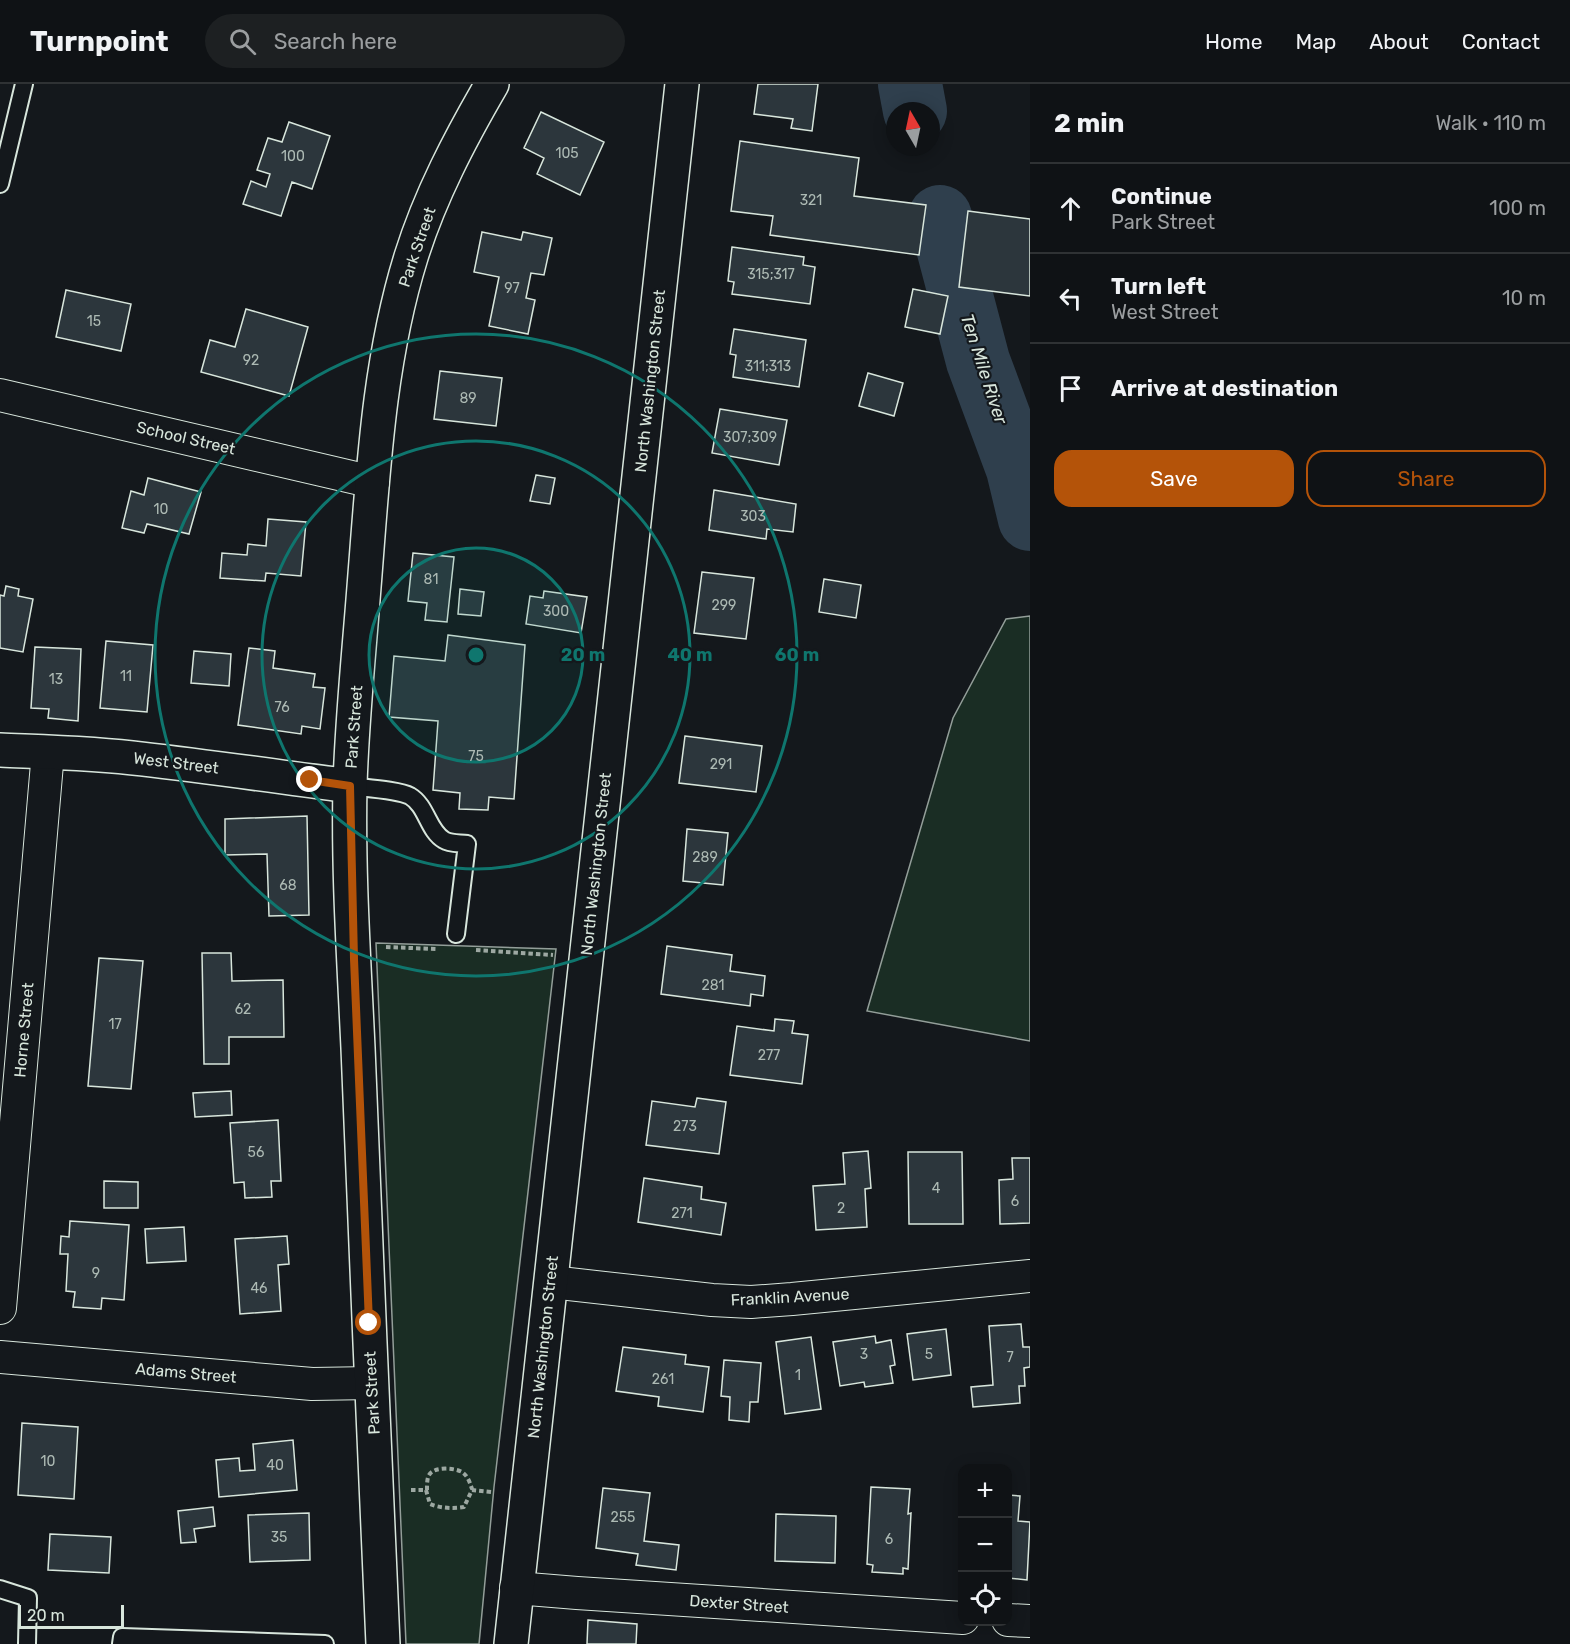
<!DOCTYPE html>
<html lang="en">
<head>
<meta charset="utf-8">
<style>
	body { margin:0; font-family:Rubik,sans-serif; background:#1d2022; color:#f1f3f6 }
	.controls { position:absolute; right:18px; bottom:18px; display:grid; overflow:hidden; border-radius:12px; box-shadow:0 3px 15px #0003 }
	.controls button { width:54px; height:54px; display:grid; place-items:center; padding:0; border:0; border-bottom:2px solid #2f3234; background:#0f1215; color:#f1f3f6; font:30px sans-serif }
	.compass { position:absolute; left:886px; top:18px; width:54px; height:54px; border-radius:50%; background:#0f1215; box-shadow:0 3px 15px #0003; rotate:351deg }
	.scale { position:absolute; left:18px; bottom:15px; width:106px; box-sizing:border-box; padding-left:6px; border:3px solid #d8e6dc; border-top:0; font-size:16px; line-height:21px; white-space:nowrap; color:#d8e6dc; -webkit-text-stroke:4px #14181c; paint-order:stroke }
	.stop { position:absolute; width:18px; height:18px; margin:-14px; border:4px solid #b45309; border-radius:50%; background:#fff }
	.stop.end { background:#b45309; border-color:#fff; box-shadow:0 2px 6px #0008 }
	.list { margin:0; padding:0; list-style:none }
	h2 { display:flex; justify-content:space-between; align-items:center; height:78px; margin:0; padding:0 24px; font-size:26px }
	h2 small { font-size:20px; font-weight:400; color:#9b9ea0 }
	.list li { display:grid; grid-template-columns:39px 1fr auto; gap:18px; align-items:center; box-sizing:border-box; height:90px; padding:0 24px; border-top:2px solid #2f3234 }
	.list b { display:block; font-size:22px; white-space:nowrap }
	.list p { margin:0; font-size:20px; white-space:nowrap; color:#9b9ea0 }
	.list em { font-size:20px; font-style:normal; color:#9b9ea0 }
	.actions { display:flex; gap:12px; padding:18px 24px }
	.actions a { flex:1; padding:14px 0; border:2px solid #b45309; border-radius:18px; text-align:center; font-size:21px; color:#b45309 }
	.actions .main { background:#b45309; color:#fff }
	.icon { flex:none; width:33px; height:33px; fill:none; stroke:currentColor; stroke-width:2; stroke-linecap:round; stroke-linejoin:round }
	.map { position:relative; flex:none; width:1030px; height:1560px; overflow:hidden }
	header { display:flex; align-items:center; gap:36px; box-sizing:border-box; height:84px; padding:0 30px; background:#0f1215; border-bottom:2px solid #2f3234 }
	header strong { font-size:28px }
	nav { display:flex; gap:33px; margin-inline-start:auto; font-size:21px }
	.search { width:420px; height:54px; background:#1d2022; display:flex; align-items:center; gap:15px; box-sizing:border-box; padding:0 21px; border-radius:33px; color:#9b9ea0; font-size:22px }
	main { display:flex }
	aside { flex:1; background:#0f1215 }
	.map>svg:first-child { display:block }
</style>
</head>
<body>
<header>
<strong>Turnpoint</strong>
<div class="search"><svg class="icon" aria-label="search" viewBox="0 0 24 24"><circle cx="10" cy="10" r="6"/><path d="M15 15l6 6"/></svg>Search here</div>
<nav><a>Home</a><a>Map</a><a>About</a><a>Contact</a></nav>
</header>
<main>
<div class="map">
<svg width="1030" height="1560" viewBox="0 0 1030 1560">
	<rect width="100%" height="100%" fill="#14181c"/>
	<path fill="#1a2d24" stroke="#939e99" stroke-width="1.5" d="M1030 532V957L867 927 953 634 1006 535Z
		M376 859 556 865 494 1403 479 1560H406Z"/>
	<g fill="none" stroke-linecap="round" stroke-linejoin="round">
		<path stroke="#2f3f4d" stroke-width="64" d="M910 0 915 27
			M940 133 978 277 1018 385 1030 435"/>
	</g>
	<path fill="#2c363c" stroke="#d8e6dc" stroke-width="1.5" d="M758 0H818L812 47 791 44 793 35 754 30Z
		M541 28 604 58 580 111 537 90 544 74 524 64Z
		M289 38 330 52 312 105 292 98 281 132 243 120 251 97 266 103 270 90 257 86 268 54 282 58Z
		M740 57 859 74 854 112 926 121 919 171 770 151 773 132 731 127Z
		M968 127 1030 135V212L959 203Z
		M482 148 521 156 523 148 552 154 544 191 531 189 526 214 535 216 528 250 489 242 499 193 474 188Z
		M732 163 804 173 803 181 815 183 810 220 732 210 734 198 728 197Z
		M913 205 948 212 940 250 905 243Z
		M66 206 131 220 121 267 56 253Z
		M246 225 308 243 289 312 201 288 210 256 235 263Z
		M734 245 806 256 799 303 733 293 736 271 730 270Z
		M440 287 502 294 496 342 434 335Z
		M868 289 903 299 894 332 859 322Z
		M720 325 787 336 779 381 712 369Z
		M536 391 555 394 550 420 530 417Z
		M148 394 201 408 189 450 147 440 144 449 122 444 131 407 144 411Z
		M714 406 796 420 793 448 767 445 766 455 709 446Z
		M268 435 306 438 301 492 266 489 265 497 220 494 222 469 247 471 248 460 266 462Z
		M413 469 454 473 447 538 425 536 427 519 408 517Z
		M702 488 754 494 746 555 694 549Z
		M824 495 861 501 856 534 819 528Z
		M6 502 19 505 18 512 33 515 23 568 0 564V511L4 512Z
		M460 505 484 508 481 532 458 530Z
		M544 507 587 513 581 549 526 540 530 512 543 514Z
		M448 551 525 561 514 715 489 713 488 726 459 725 460 709 433 706 438 637 389 633 394 572 445 577Z
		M106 557 153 561 147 628 100 624Z
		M35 563 81 565 78 637 48 634 49 625 31 624Z
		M249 564 275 567 273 584 315 590 313 603 325 604 320 645 302 642 301 650 238 641Z
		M194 567 231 570 229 602 191 599Z
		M685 652 762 662 756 708 679 699Z
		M307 732 309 831 269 832 267 770 225 771V735Z
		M687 745 728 749 723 801 683 797Z
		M667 862 732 871 730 887 765 892 763 912 751 910 750 922 661 910Z
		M202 869H231L232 897 283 896 284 953H229V980H204Z
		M99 874 143 877 131 1005 88 1002Z
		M775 935 794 937 792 949 808 951 802 1000 730 991 737 942 774 947Z
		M231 1007 232 1031 195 1033 193 1009Z
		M697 1014 726 1018 719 1070 646 1061 652 1017 695 1023Z
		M278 1036 281 1097H271L272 1113 245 1114 244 1098 234 1099 230 1039Z
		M868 1067 871 1104 865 1105 867 1143 816 1146 813 1102 845 1100 843 1069Z
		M908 1068H962L963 1140H909Z
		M1012 1074H1030V1139L1000 1140 999 1096 1013 1095Z
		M644 1094 702 1103 701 1115 726 1119 721 1151 638 1138Z
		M104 1097 138 1098V1124H104Z
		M70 1137 129 1141 124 1216 102 1214 101 1225 73 1223 75 1208 66 1207 68 1170H60L61 1152 69 1153Z
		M184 1143 186 1177 147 1179 145 1145Z
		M287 1152 289 1180 278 1181 281 1227 240 1230 235 1155Z
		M1021 1240 1023 1263H1030V1283L1024 1284 1025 1302H1019L1020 1319 973 1323 971 1303 993 1301 989 1242Z
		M946 1245 951 1291 913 1296 907 1250Z
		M875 1252 876 1259 891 1256 895 1281 890 1282 893 1299 865 1303 864 1298 840 1302 833 1258Z
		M811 1253 821 1325 785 1330 776 1258Z
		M623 1263 686 1271 685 1280 709 1283 703 1328 658 1322 659 1313 616 1307Z
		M724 1276 761 1279 758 1318H750L749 1338 729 1336 730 1313 721 1312Z
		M22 1339 78 1343 74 1415 18 1411Z
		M293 1356 297 1406 219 1413 216 1376 239 1374 240 1387 255 1386 253 1360Z
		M871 1403 910 1405 908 1430 911 1429 908 1485 903 1484V1490L872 1488 873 1481 867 1480Z
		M603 1404 650 1409 644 1457 679 1461 676 1486 636 1481 638 1470 596 1464Z
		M1008 1411 1020 1412 1018 1437 1030 1438 1027 1496 1008 1494Z
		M213 1423 215 1442 194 1445 196 1458 181 1459 178 1427Z
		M309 1429 310 1476 250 1478 248 1431Z
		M776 1430 836 1432 835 1479 775 1477Z
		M50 1450 111 1453 109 1489 48 1486Z
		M588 1536 637 1540 636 1560H587Z"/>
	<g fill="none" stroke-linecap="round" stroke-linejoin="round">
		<defs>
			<path id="lane" d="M0 100 24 0
				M350 702C365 704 399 706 410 712 427 722 428 747 444 756 450 760 460 759 467 760L456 850
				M0 1505 28 1514 27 1560
				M121 1560 122 1553 325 1560"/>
			<path id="street" d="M0 311 373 398
				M551 1198 712 1216 751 1218 792 1215 1030 1192
				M0 1224 48 668
				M0 1273 312 1300 372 1299
				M516 1504 577 1509 963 1534
				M1008 1536 1030 1537"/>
			<path id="secondary" d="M0 666C47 668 95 669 142 675 211 683 281 693 350 702
				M383 1560C374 1361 366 1163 358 964 354 877 348 789 350 701 352 635 359 569 364 503 373 392 378 279 411 173 430 112 460 55 492 0
				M511 1560 682 0"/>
		</defs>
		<use href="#lane" stroke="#d8e6dc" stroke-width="20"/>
		<use href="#street" stroke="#d8e6dc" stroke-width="34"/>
		<use href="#secondary" stroke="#d8e6dc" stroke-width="36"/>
		<path stroke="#9da8a2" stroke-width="4" stroke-dasharray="4.5 3" stroke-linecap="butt" d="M386 863 436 865
			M476 866 553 871
			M411 1406H426L430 1420C439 1424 454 1425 464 1423L472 1406 492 1408
			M427 1406C427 1401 427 1394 429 1391 434 1382 455 1384 462 1388 468 1392 470 1399 472 1405"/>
		<use href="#lane" stroke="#14181c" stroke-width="16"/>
		<use href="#street" stroke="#14181c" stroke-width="32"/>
		<use href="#secondary" stroke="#14181c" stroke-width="33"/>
	</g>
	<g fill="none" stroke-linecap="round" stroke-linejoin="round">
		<path stroke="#b45309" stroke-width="8" d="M310 696 350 702 354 875 369 1239"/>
	</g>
	<circle cx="476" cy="571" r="107" fill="#0f766e" fill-opacity=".12"/>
	<g fill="none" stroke="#0f766e" stroke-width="3">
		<circle cx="476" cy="571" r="107"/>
		<circle cx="476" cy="571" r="214"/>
		<circle cx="476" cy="571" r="321"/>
	</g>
	<g text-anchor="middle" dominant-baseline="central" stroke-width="4.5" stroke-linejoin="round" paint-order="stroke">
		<g font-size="14" fill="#adbab4">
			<text x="567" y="69">105</text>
			<text x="293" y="72">100</text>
			<text x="811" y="116">321</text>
			<text x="771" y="190">315;317</text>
			<text x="512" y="204">97</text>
			<text x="94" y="237">15</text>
			<text x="251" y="276">92</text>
			<text x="768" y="282">311;313</text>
			<text x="468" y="314">89</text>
			<text x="750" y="353">307;309</text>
			<text x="161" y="425">10</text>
			<text x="753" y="432">303</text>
			<text x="431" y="495">81</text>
			<text x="724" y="521">299</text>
			<text x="556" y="527">300</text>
			<text x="126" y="592">11</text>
			<text x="56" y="595">13</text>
			<text x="282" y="623">76</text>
			<text x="476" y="672">75</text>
			<text x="721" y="680">291</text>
			<text x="705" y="773">289</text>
			<text x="288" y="801">68</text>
			<text x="713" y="901">281</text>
			<text x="243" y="925">62</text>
			<text x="115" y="940">17</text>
			<text x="769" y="971">277</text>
			<text x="685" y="1042">273</text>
			<text x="256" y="1068">56</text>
			<text x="936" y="1104">4</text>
			<text x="1015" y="1117">6</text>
			<text x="841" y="1124">2</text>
			<text x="682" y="1129">271</text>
			<text x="96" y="1189">9</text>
			<text x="259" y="1204">46</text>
			<text x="864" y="1270">3</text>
			<text x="929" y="1270">5</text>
			<text x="1010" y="1273">7</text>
			<text x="798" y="1291">1</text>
			<text x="663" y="1295">261</text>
			<text x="48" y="1377">10</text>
			<text x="275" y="1381">40</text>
			<text x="623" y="1433">255</text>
			<text x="279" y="1453">35</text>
			<text x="889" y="1455">6</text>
		</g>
		<g font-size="16" fill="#d8e6dc" stroke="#14181c">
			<text transform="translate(417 163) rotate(-71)">Park Street</text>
			<text transform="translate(650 297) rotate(-84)">North Washington Street</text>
			<text transform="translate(186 354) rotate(13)">School Street</text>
			<text transform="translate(354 643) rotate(-86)">Park Street</text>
			<text transform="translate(176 679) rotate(7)">West Street</text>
			<text transform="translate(596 780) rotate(-84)">North Washington Street</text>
			<text transform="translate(24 946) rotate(-85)">Horne Street</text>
			<text transform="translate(790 1213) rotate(-3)">Franklin Avenue</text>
			<text transform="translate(543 1263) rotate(-84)">North Washington Street</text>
			<text transform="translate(186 1289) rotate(5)">Adams Street</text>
			<text transform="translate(372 1309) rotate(-93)">Park Street</text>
			<text transform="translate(739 1520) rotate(4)">Dexter Street</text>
		</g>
		<g font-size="18" font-style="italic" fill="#d8e6dc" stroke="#14181c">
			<text transform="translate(984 285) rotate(72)">Ten Mile River</text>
		</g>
	</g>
	<circle cx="476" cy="571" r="9" fill="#0f766e" stroke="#14181c" stroke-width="3"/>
	<g font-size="18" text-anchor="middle" font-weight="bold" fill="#0f766e" stroke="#14181c" stroke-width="4.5" stroke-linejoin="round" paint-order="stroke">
		<text x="583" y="577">20 m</text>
		<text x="690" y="577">40 m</text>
		<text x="797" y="577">60 m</text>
	</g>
</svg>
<div class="controls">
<button>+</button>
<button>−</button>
<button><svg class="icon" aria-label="locate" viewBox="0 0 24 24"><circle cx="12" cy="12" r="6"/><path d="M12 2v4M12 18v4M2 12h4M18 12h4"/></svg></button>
</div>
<svg class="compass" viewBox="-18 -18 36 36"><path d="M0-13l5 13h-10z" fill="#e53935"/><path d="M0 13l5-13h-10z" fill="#9b9ea0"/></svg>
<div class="scale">20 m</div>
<div class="stop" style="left:369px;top:1239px"></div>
<div class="stop end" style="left:310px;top:696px"></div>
</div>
<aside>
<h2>2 min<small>Walk · 110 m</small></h2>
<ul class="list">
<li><svg class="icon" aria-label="ahead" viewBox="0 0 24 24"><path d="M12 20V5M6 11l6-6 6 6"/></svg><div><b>Continue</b><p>Park Street</p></div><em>100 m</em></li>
<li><svg class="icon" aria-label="left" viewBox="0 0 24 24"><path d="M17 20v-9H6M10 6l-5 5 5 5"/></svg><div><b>Turn left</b><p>West Street</p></div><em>10 m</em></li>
<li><svg class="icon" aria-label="arrive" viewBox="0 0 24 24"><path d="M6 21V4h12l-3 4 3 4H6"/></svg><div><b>Arrive at destination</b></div></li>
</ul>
<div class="actions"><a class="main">Save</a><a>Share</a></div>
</aside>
</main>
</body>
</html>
